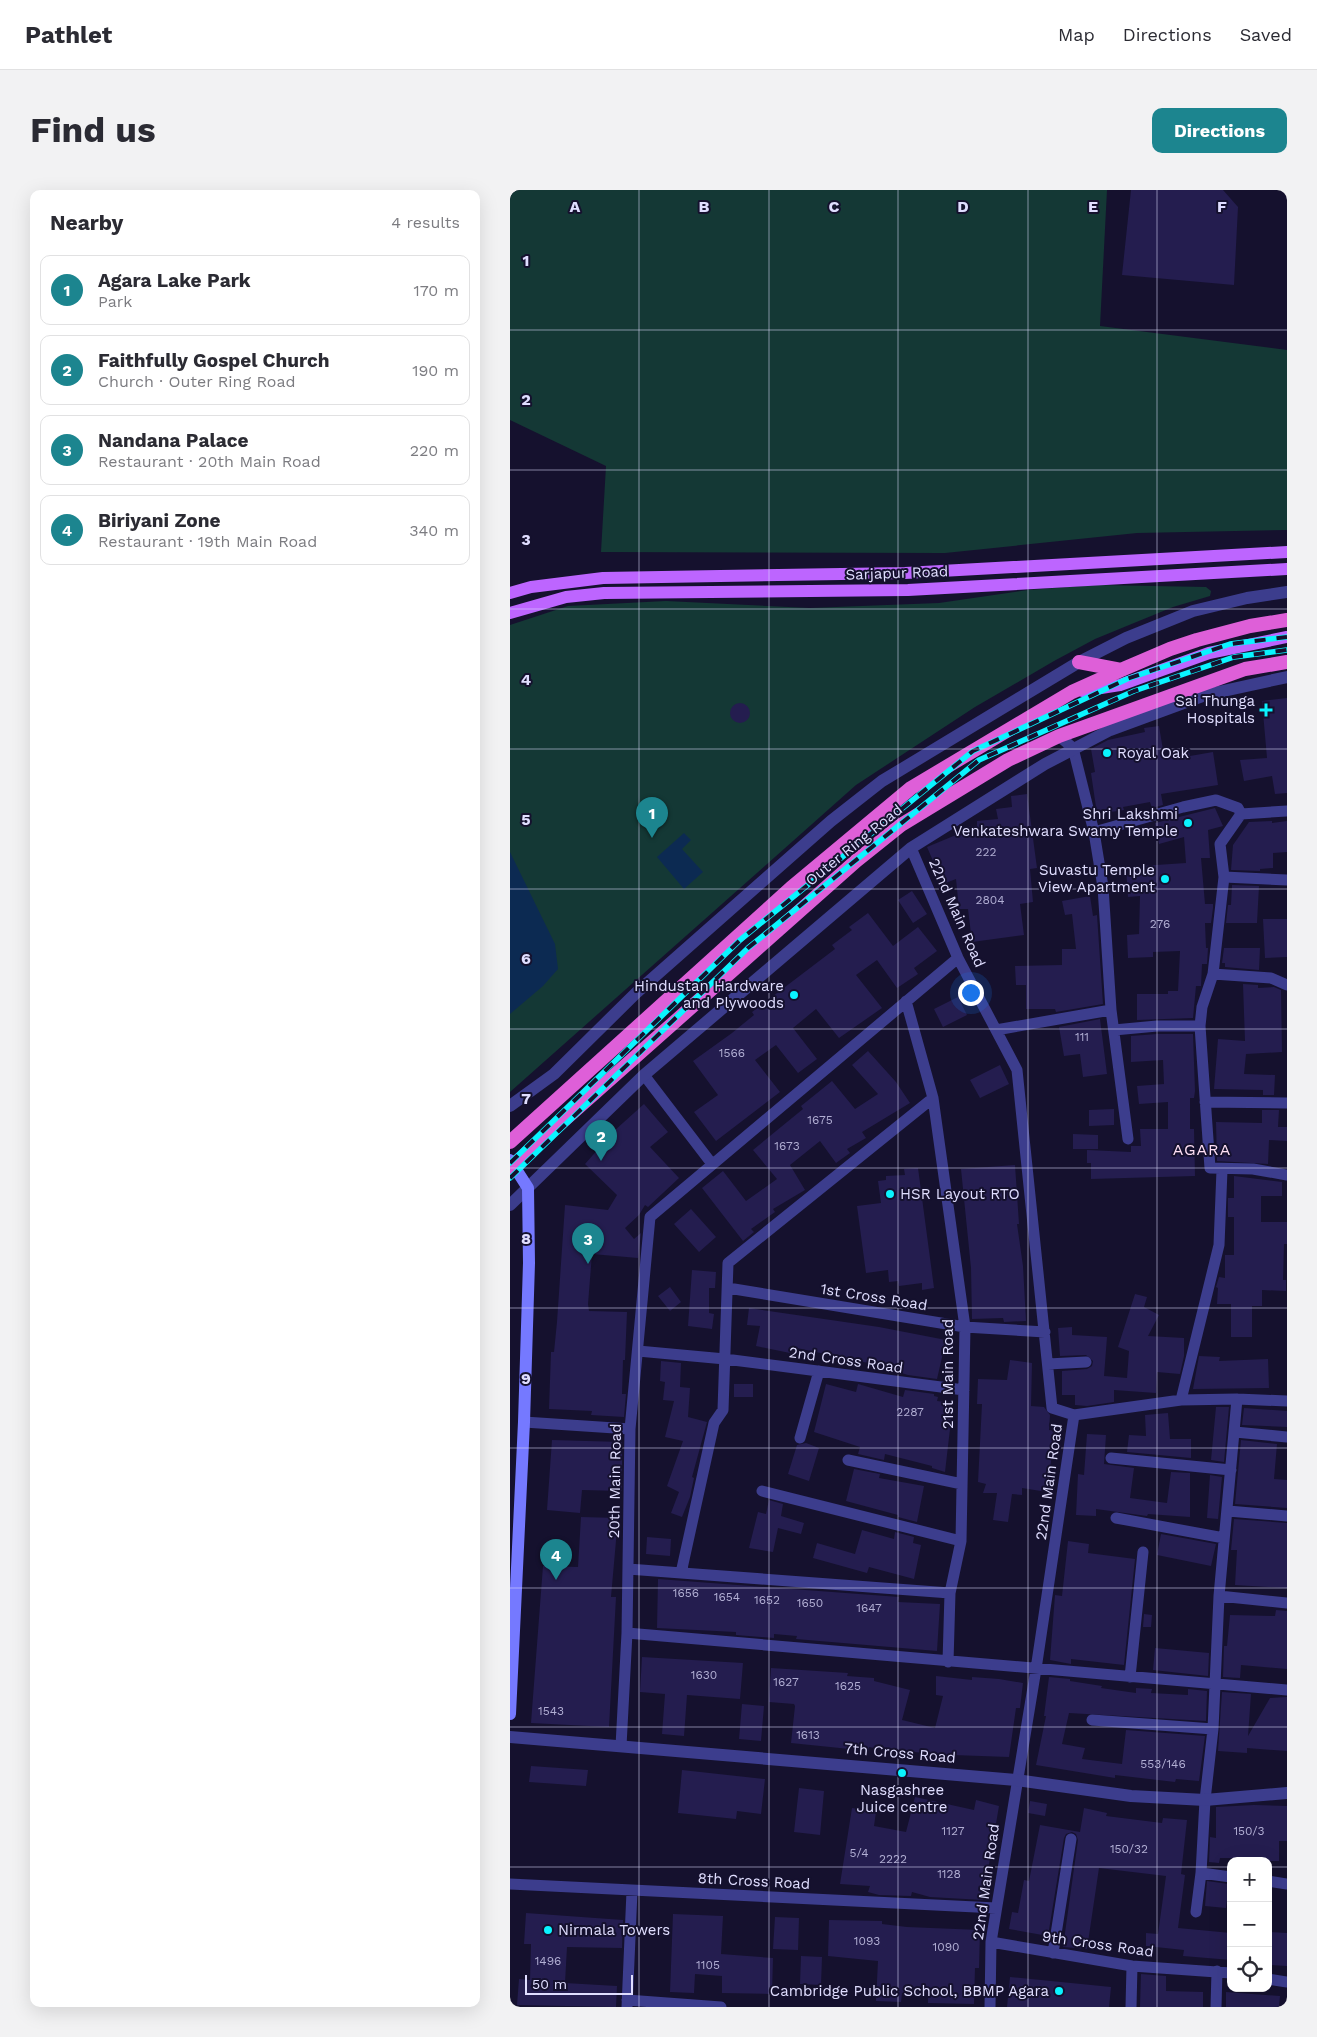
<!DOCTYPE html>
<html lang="en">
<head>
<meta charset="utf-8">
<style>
	body { margin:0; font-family:"Work Sans",sans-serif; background:#f2f2f3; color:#2b2b33 }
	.controls { position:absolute; right:15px; bottom:15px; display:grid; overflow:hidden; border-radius:10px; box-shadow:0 5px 20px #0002 }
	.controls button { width:45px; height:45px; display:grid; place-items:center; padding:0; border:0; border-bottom:1px solid #e1e1e2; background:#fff; color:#2b2b33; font:25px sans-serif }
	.scale { position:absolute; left:15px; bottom:12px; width:108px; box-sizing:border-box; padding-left:5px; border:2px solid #e0deff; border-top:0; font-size:14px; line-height:18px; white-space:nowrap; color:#e0deff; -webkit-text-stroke:4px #15112e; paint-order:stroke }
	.you { position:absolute; left:460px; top:802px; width:18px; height:18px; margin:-12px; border:4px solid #fff; border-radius:50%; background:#1a73e8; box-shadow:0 0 0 8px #1a73e833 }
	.badge { display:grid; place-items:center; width:32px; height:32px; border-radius:50%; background:#1c858f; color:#fff; font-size:16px; font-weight:700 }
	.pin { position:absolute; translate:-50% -41px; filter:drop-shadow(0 1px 2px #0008) }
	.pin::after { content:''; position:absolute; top:26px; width:18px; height:15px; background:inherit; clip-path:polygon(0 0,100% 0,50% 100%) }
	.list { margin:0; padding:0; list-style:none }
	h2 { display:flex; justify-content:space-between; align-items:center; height:65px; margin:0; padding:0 20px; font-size:21px }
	h2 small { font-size:16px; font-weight:400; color:#7c7c81 }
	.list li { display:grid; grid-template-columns:32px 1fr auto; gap:15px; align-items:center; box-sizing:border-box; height:70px; margin:0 10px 10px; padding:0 10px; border:1px solid #e1e1e2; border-radius:10px }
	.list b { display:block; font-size:19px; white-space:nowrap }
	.list p { margin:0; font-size:16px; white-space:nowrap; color:#7c7c81 }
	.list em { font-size:16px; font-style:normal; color:#7c7c81 }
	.icon { flex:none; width:28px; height:28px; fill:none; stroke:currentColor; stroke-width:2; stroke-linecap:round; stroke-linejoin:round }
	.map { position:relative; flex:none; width:777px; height:1817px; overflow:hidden; border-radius:10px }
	header { display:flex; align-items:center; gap:30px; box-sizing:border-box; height:70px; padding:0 25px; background:#fff; border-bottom:1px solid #e1e1e2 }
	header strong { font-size:24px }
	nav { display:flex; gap:28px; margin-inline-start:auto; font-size:18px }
	.intro { display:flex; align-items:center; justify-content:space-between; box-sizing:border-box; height:120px; padding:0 30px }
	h1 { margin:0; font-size:35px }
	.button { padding:12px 22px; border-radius:10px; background:#1c858f; color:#fff; font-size:18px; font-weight:700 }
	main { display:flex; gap:30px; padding:0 30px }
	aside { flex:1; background:#fff; border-radius:10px; box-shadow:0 5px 20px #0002 }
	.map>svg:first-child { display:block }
</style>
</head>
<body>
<header>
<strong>Pathlet</strong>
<nav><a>Map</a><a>Directions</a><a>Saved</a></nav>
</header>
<div class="intro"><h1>Find us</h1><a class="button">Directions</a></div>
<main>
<aside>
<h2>Nearby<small>4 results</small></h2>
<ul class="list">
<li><span class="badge">1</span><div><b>Agara Lake Park</b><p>Park</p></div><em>170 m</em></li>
<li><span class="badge">2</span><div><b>Faithfully Gospel Church</b><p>Church · Outer Ring Road</p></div><em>190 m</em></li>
<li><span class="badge">3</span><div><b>Nandana Palace</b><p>Restaurant · 20th Main Road</p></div><em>220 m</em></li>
<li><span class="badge">4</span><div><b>Biriyani Zone</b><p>Restaurant · 19th Main Road</p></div><em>340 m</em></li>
</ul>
</aside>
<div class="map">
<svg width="777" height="1817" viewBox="0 0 777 1817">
	<rect width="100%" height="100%" fill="#15112e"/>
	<path fill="#143835" d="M0 0H597L590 136 777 160V340L627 343 435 363 91 362 96 276 0 230Z
		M588 395 696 397 701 401 700 406 663 417 585 449 544 471 465 517 346 595 0 902V435L58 416 156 411 300 418 429 413 518 400Z"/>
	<path fill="#0c2a52" d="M174 643 181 650 172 659 193 682 174 699 147 667Z
		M0 662 45 754 48 779 33 796 0 824Z"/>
	<path fill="#241d4f" d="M621 0H713L728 17 724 95 612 85Z
		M777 508V603L765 604 762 586 734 591 730 570 757 568 752 511Z
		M220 523a10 10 0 1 1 20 0a10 10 0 1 1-20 0Z
		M649 536 654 566 679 562 680 566 703 562 708 595 651 604 653 615 642 618 640 612 613 617 614 620 587 624 581 583 585 582 581 559 598 550 635 542 634 538Z
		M517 604 527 678 520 679 523 712 510 714 514 745 462 752 458 719H449L446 689 433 694 417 657 458 640 457 637 467 636V631L488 629 486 619 502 617 501 606Z
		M705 618 713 636 698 640 700 668H691L695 714H703V718L701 733H695L696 758H698L697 774H692L691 796H686L683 828 627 830V804H658V801H668L670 761 643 762V767L618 768 617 745 629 744 630 706 618 707 616 677 676 673 674 647 649 654 645 633Z
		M762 631V633L777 631V662L763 663V678L750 679V681L721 680 723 655 739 632Z
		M722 695 749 696 747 733H716L718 715H721Z
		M402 701 417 724 403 733 388 710Z
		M580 706 583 726 587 725 593 814 546 822 545 819H516V795H506L505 776 552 775V759H566L562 724 555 725 552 711Z
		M358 723 383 756 408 737 427 761 404 778 408 784 387 798 367 770 346 785 372 818 329 848 306 819 283 838 307 869 288 883 266 855 245 870 270 902 206 951 184 922 208 905 183 871 222 843 244 825 242 822 325 759 322 755 342 740 339 737Z
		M753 729H777V767L755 768Z
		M714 758H750L749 780 715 777V773H712Z
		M733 794 748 795V798L764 797 771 800 772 862 736 864 734 884 765 885 764 905H753V900L704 899 708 849 735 851Z
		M448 807 457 825 433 837 424 819Z
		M590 829 597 884 573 887 570 864 554 866 549 837Z
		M647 844H683L685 901 684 908H680V939H684L685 986 581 989V973H577V960L621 962V956H631L630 939H658V912L629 914 627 896 654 894 653 870 621 872V846Z
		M358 861 386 892 400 913 352 942 356 948 337 959 340 963 326 973 310 951 280 975 295 1000 263 1019 265 1022 241 1039 244 1042 233 1051 192 998 213 981 236 1011 267 989 243 960 293 919 291 916 322 891 345 919 368 904 342 875Z
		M490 875 499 894 470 908 460 890Z
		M134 914 158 942 140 957 169 988 138 1017 135 1015 129 1025 115 1038 124 1049 131 1043 128 1068 82 1064 78 1114 79 1121 117 1122 115 1170H113L112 1204H116L114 1227 81 1225 82 1221 39 1219 41 1162H44L47 1132 55 1015 98 1020 107 1005 75 974 104 941Z
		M604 919V935L579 936V920Z
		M752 920H769L768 937H777V951L759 950 758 974 707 971 706 932 752 933Z
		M563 944 588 945V959H563Z
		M505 975 509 1034H507L513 1076 516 1131 494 1132 493 1128 462 1129 461 1078 451 979Z
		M408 978 424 1098 412 1100V1093L389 1096 388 1091 379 1092 378 1080 356 1083 347 1016 371 1013 368 991 376 990V986L395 985 394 979Z
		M724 986 772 992V1006H751V1032H777V1054H774L773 1090H776V1101L752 1100V1116H742V1147H721V1114H707L708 1098 706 1097 709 1087 715 1088V1065H724V1027H718V1008H724Z
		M181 1019 206 1047 189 1062 164 1034Z
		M182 1080 206 1082 205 1098H199V1123L204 1124 202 1139 178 1136Z
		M160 1097 171 1112 160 1121 148 1106Z
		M625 1104 637 1107 634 1117 649 1125 638 1146 674 1148V1166L670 1184 647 1182 646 1203 604 1200V1212L577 1216 565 1215V1205H552V1181L577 1179 582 1176 583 1171 576 1165 550 1166 548 1138 562 1137V1145L597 1147 594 1186 617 1188 619 1161 608 1157Z
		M239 1118 369 1137 436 1150 427 1189 398 1185 363 1174 282 1157 280 1163 246 1156 250 1136 237 1135Z
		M689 1166 710 1167 709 1171 758 1169 759 1198 683 1199Z
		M500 1170 522 1173 521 1216 534 1217 540 1225 539 1240 545 1241 537 1302 512 1298V1305L502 1304 498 1332 483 1330 487 1303H473L476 1294 468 1292 472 1214H467L468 1189 497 1190Z
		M151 1171 171 1173 170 1197 180 1198 178 1227 197 1232 182 1287 184 1288 180 1307 172 1327 161 1323 169 1302 157 1296 173 1251 155 1247 164 1211 153 1210 155 1192 150 1191Z
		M224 1194H243V1207H224Z
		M316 1194 346 1202 348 1194 393 1207 395 1200 424 1204V1206L428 1207 427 1211 443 1213 435 1282 422 1278V1276L375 1264 374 1270 348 1264 350 1257 304 1242Z
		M706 1217H719L714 1272 701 1270Z
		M734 1218 777 1221V1237L732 1235Z
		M658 1223 660 1249H681V1268L617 1262 619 1245 636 1246 635 1225Z
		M577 1244 596 1245 594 1274 624 1278 620 1308 657 1313 661 1282 680 1283V1327L638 1324 637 1326 586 1319V1326L566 1325 568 1284 574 1285Z
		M42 1250 112 1252V1301L72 1300 70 1323 37 1320Z
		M731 1250 767 1254 764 1289 777 1290V1318L725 1314Z
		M296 1253 309 1258 299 1291 278 1284 287 1255Z
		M344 1279 370 1284 369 1288 414 1296 407 1332 388 1327V1325L336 1311Z
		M700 1285 712 1287 708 1329 697 1328Z
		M259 1310 273 1314 271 1326 294 1333 291 1344 268 1338 263 1362 239 1358 248 1322 256 1324Z
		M71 1327 108 1328 101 1407H106L99 1537 21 1533 33 1376 68 1377Z
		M724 1329 777 1333V1398L725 1395 727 1360H721Z
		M352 1340 384 1349 385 1342 404 1347 403 1353 411 1355 404 1389 359 1377 357 1383 303 1368 307 1353 345 1364Z
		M651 1344 706 1354 701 1376 647 1365Z
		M137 1347 161 1349 160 1366 136 1364Z
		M558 1351 579 1354 578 1363 625 1369 614 1475 561 1469V1474L540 1470 545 1405 552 1406Z
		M148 1389 389 1407 388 1412 430 1414 427 1461 286 1449 287 1446 264 1444V1448L226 1445V1442L147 1438Z
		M766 1420 777 1421V1479L731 1475 730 1488 713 1487 714 1456H717L720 1425 765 1426Z
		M634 1424 642 1425 641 1437H633Z
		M645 1458 699 1463 698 1486 643 1480Z
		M132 1467 233 1473 230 1509 177 1505 174 1546 152 1544 155 1504 130 1502Z
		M261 1478 338 1483 337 1486 364 1488V1491L400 1500 392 1530 425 1538 433 1506 426 1505V1486L462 1490V1487L489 1489 513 1493 510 1518H506L499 1567 443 1565 442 1570 415 1563 383 1560V1562L359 1557V1561L281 1553 285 1516 284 1514 259 1512Z
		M539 1487 560 1489V1491L592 1496 591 1498 626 1503V1498L642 1499 641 1503 678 1505V1499L697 1501 696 1531 559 1523 552 1554 575 1558 572 1569 612 1574 616 1540 695 1546 689 1591 666 1589 665 1592 605 1585V1588L526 1575 536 1526H534Z
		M712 1502 741 1504 738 1546 760 1508 777 1507V1561L737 1558V1563L708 1561Z
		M232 1514 254 1516 251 1551 229 1549Z
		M21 1576 78 1580 76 1596 19 1592Z
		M172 1580 255 1589 251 1624 227 1621 226 1629 168 1623Z
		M289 1598 314 1601 310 1645 284 1642Z
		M405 1607 464 1620 466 1610 489 1616 473 1710 420 1707 402 1702 401 1706 369 1705 358 1702 360 1696 330 1694 342 1618 366 1622 364 1636 396 1642Z
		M520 1611 537 1614 535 1626 518 1623Z
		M744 1615 777 1616V1651H769V1671H734V1668H710L709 1673 699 1672 700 1647 706 1648V1617Z
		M574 1618 597 1623 596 1626 652 1633 653 1628 677 1630 671 1684 675 1685 668 1738 721 1743V1770L673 1766 674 1760 636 1756V1743L648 1744 656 1686 589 1678 577 1759 553 1757 568 1650 566 1644 562 1642 556 1644 554 1648 538 1746 499 1739 502 1722 508 1723 514 1690 519 1691 530 1635 570 1642Z
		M697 1691 719 1694 716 1718 695 1716Z
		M16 1723 113 1730 112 1758 57 1757 55 1793 107 1796 106 1817 7 1815 9 1789 20 1790 21 1754H14Z
		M163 1724 213 1726 211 1764 263 1768 262 1804 212 1803V1786L185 1784 184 1803 160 1802Z
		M265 1727 289 1728 288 1760 263 1759Z
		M319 1730 372 1731V1734L397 1737 470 1740 469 1778H465L464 1814 418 1813V1804L392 1803 391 1812 366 1811 368 1771 318 1766Z
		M758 1742 777 1743V1776L758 1775Z
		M291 1766 312 1767 311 1795 290 1794Z
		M631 1784 656 1786V1801L693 1802V1817H630Z
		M500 1787 601 1797 599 1817H497Z
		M716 1802 770 1806 769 1817H716Z"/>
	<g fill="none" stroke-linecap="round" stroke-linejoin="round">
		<path stroke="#3c3d8d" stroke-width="11" d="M549 546 563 558 584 642 593 697 601 820 618 949
			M731 624 710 654 714 687 703 784 692 817 690 836 700 978 743 979 777 985
			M731 624 777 621
			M584 642 673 617 706 610 728 618 731 624
			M401 658 448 768 507 880 542 1218 564 1225 526 1479 481 1752 480 1817
			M714 687 777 690
			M703 784 761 788 777 795
			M396 811 423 908 455 1137 451 1351 440 1403 438 1472
			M486 840 601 820
			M604 840 647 836H690
			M134 885 202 974
			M695 912 776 913
			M218 1098 455 1137 535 1142
			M128 1161 215 1169 454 1200
			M538 1174 576 1172
			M671 1210 709 1055 712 980
			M564 1225 671 1210 727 1209 777 1211
			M14 1232 120 1239
			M725 1242 777 1247
			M290 1248 309 1181
			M601 1268 721 1280
			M338 1270 452 1294
			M252 1301 451 1351
			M718 1321 777 1326
			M606 1328 714 1348
			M118 1379 440 1403
			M171 1383 204 1233 213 1220 218 1073 423 908
			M709 1406 777 1413
			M117 1443 777 1500
			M620 1487 633 1362
			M582 1530 703 1539
			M111 1556 117 1443 120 1239 140 1027 448 768
			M721 1687 691 1683 695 1610 703 1539 709 1406 727 1209
			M758 1691 777 1694
			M0 1694 486 1718
			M686 1722 691 1683
			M481 1752 622 1776 721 1783
			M543 1763 561 1649
			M758 1789 777 1792
			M117 1810 211 1817
			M117 1817 122 1701
			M621 1817 622 1776
			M706 1817 707 1781"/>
		<path stroke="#3c3d8d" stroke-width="12" d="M0 916 44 884 126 803 321 631 372 591 569 472 616 448 683 421 737 408 777 402
			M0 1015 134 885 401 658 535 574 600 540 695 505 777 487
			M0 1547 506 1590 621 1606 695 1610 777 1603"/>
		<path stroke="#7579ff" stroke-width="12" d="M0 970 18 998 19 1073 14 1232 0 1524"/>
		<path stroke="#bd65ff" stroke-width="12" d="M0 403 21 397 93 388 395 383 777 362
			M0 423 56 407 94 403 398 400 777 379
			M572 501 610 495 699 463 777 447"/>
		<path stroke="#de5fd8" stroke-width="14" d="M569 472 611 480
			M0 952 281 698 401 598 562 502 611 480 660 459 687 450 740 436 777 430
			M0 978 346 671 391 635 498 570 549 546 735 479 777 472"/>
		<defs>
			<path id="rail" d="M0 973 230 750 463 561 617 489 720 454 777 447
				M0 988 238 758 469 570 624 501 724 467 777 460"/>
		</defs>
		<use href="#rail" stroke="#0af4ff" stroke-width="5.5"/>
		<use href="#rail" stroke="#15112e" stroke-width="4" stroke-dasharray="11" stroke-linecap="butt"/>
	</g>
	<path fill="none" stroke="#e0deff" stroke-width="1" stroke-opacity="0.55" d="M129 0V1817M259 0V1817M388 0V1817M518 0V1817M647 0V1817M0 140H777M0 280H777M0 419H777M0 559H777M0 699H777M0 839H777M0 978H777M0 1118H777M0 1258H777M0 1398H777M0 1537H777M0 1677H721M758 1677H777"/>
	<g fill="#0af4ff" stroke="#15112e" stroke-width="2">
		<path d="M753.5 512.5h5v5h5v5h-5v5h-5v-5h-5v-5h5z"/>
		<circle cx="597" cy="563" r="5"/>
		<circle cx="678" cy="633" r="5"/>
		<circle cx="655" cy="689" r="5"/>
		<circle cx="284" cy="805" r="5"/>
		<circle cx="380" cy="1004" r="5"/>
		<circle cx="392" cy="1583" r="5"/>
		<circle cx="38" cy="1740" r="5"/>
		<circle cx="549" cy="1801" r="5"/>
	</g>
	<g text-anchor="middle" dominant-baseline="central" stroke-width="4" stroke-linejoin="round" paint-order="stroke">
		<g font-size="12" fill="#b1aed3">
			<text x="476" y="662">222</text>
			<text x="480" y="710">2804</text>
			<text x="650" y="734">276</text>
			<text x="572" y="847">111</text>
			<text x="222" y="863">1566</text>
			<text x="310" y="930">1675</text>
			<text x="277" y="956">1673</text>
			<text x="400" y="1222">2287</text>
			<text x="176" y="1403">1656</text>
			<text x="217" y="1407">1654</text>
			<text x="257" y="1410">1652</text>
			<text x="300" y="1413">1650</text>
			<text x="359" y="1418">1647</text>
			<text x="194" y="1485">1630</text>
			<text x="276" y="1492">1627</text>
			<text x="338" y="1496">1625</text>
			<text x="41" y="1521">1543</text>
			<text x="298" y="1545">1613</text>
			<text x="653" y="1574">553/146</text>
			<text x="443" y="1641">1127</text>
			<text x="739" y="1641">150/3</text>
			<text x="619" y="1659">150/32</text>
			<text x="349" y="1663">5/4</text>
			<text x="383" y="1669">2222</text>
			<text x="439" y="1684">1128</text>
			<text x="357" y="1751">1093</text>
			<text x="436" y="1757">1090</text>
			<text x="38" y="1771">1496</text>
			<text x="198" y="1775">1105</text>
		</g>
		<g font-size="15" fill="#e0deff" stroke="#15112e">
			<text transform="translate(387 383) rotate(-2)">Sarjapur Road</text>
			<text transform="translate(344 655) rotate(-39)">Outer Ring Road</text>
			<text transform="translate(447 723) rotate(66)">22nd Main Road</text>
			<text transform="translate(364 1107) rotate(9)">1st Cross Road</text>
			<text transform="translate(336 1170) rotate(8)">2nd Cross Road</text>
			<text transform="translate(438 1184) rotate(-90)">21st Main Road</text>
			<text transform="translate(105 1291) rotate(-89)">20th Main Road</text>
			<text transform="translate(539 1292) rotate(-82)">22nd Main Road</text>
			<text transform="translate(390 1563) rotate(5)">7th Cross Road</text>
			<text transform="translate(244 1691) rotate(3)">8th Cross Road</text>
			<text transform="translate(476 1692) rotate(-82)">22nd Main Road</text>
			<text transform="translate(588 1754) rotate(8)">9th Cross Road</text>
		</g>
		<g font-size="15" fill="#e0deff" stroke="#15112e" text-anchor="end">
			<text x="745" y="511">Sai Thunga<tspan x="745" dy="17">Hospitals</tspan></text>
			<text x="607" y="563" text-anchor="start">Royal Oak</text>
			<text x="668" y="624">Shri Lakshmi<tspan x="668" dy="17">Venkateshwara Swamy Temple</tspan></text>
			<text x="645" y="680">Suvastu Temple<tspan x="645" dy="17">View Apartment</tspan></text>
			<text x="274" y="796">Hindustan Hardware<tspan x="274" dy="17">and Plywoods</tspan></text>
			<text x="390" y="1004" text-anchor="start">HSR Layout RTO</text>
			<text x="392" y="1600" text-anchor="middle">Nasgashree<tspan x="392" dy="17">Juice centre</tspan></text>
			<text x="48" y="1740" text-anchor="start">Nirmala Towers</text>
			<text x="539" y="1801">Cambridge Public School, BBMP Agara</text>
		</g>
		<g font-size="16" letter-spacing="1" fill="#ffe0f5" stroke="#15112e">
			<text x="692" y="959">AGARA</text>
		</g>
	</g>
	<g font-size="16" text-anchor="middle" font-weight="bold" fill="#e0deff" stroke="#15112e" stroke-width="4" stroke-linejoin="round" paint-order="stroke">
		<text x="65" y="22">A</text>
		<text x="194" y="22">B</text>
		<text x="324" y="22">C</text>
		<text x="453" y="22">D</text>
		<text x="583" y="22">E</text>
		<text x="712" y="22">F</text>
		<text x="16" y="76">1</text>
		<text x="16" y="215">2</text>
		<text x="16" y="355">3</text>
		<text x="16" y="495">4</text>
		<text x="16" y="635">5</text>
		<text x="16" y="774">6</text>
		<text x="16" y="914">7</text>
		<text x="16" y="1054">8</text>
		<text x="16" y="1194">9</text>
	</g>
</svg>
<div class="controls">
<button>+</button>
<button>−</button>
<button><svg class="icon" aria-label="locate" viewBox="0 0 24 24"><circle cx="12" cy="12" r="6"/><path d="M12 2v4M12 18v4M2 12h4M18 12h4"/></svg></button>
</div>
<div class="scale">50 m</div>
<div class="you"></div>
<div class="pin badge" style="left:142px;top:648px">1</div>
<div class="pin badge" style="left:91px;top:971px">2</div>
<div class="pin badge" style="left:78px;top:1074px">3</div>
<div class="pin badge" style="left:46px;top:1390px">4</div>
</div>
</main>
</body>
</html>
